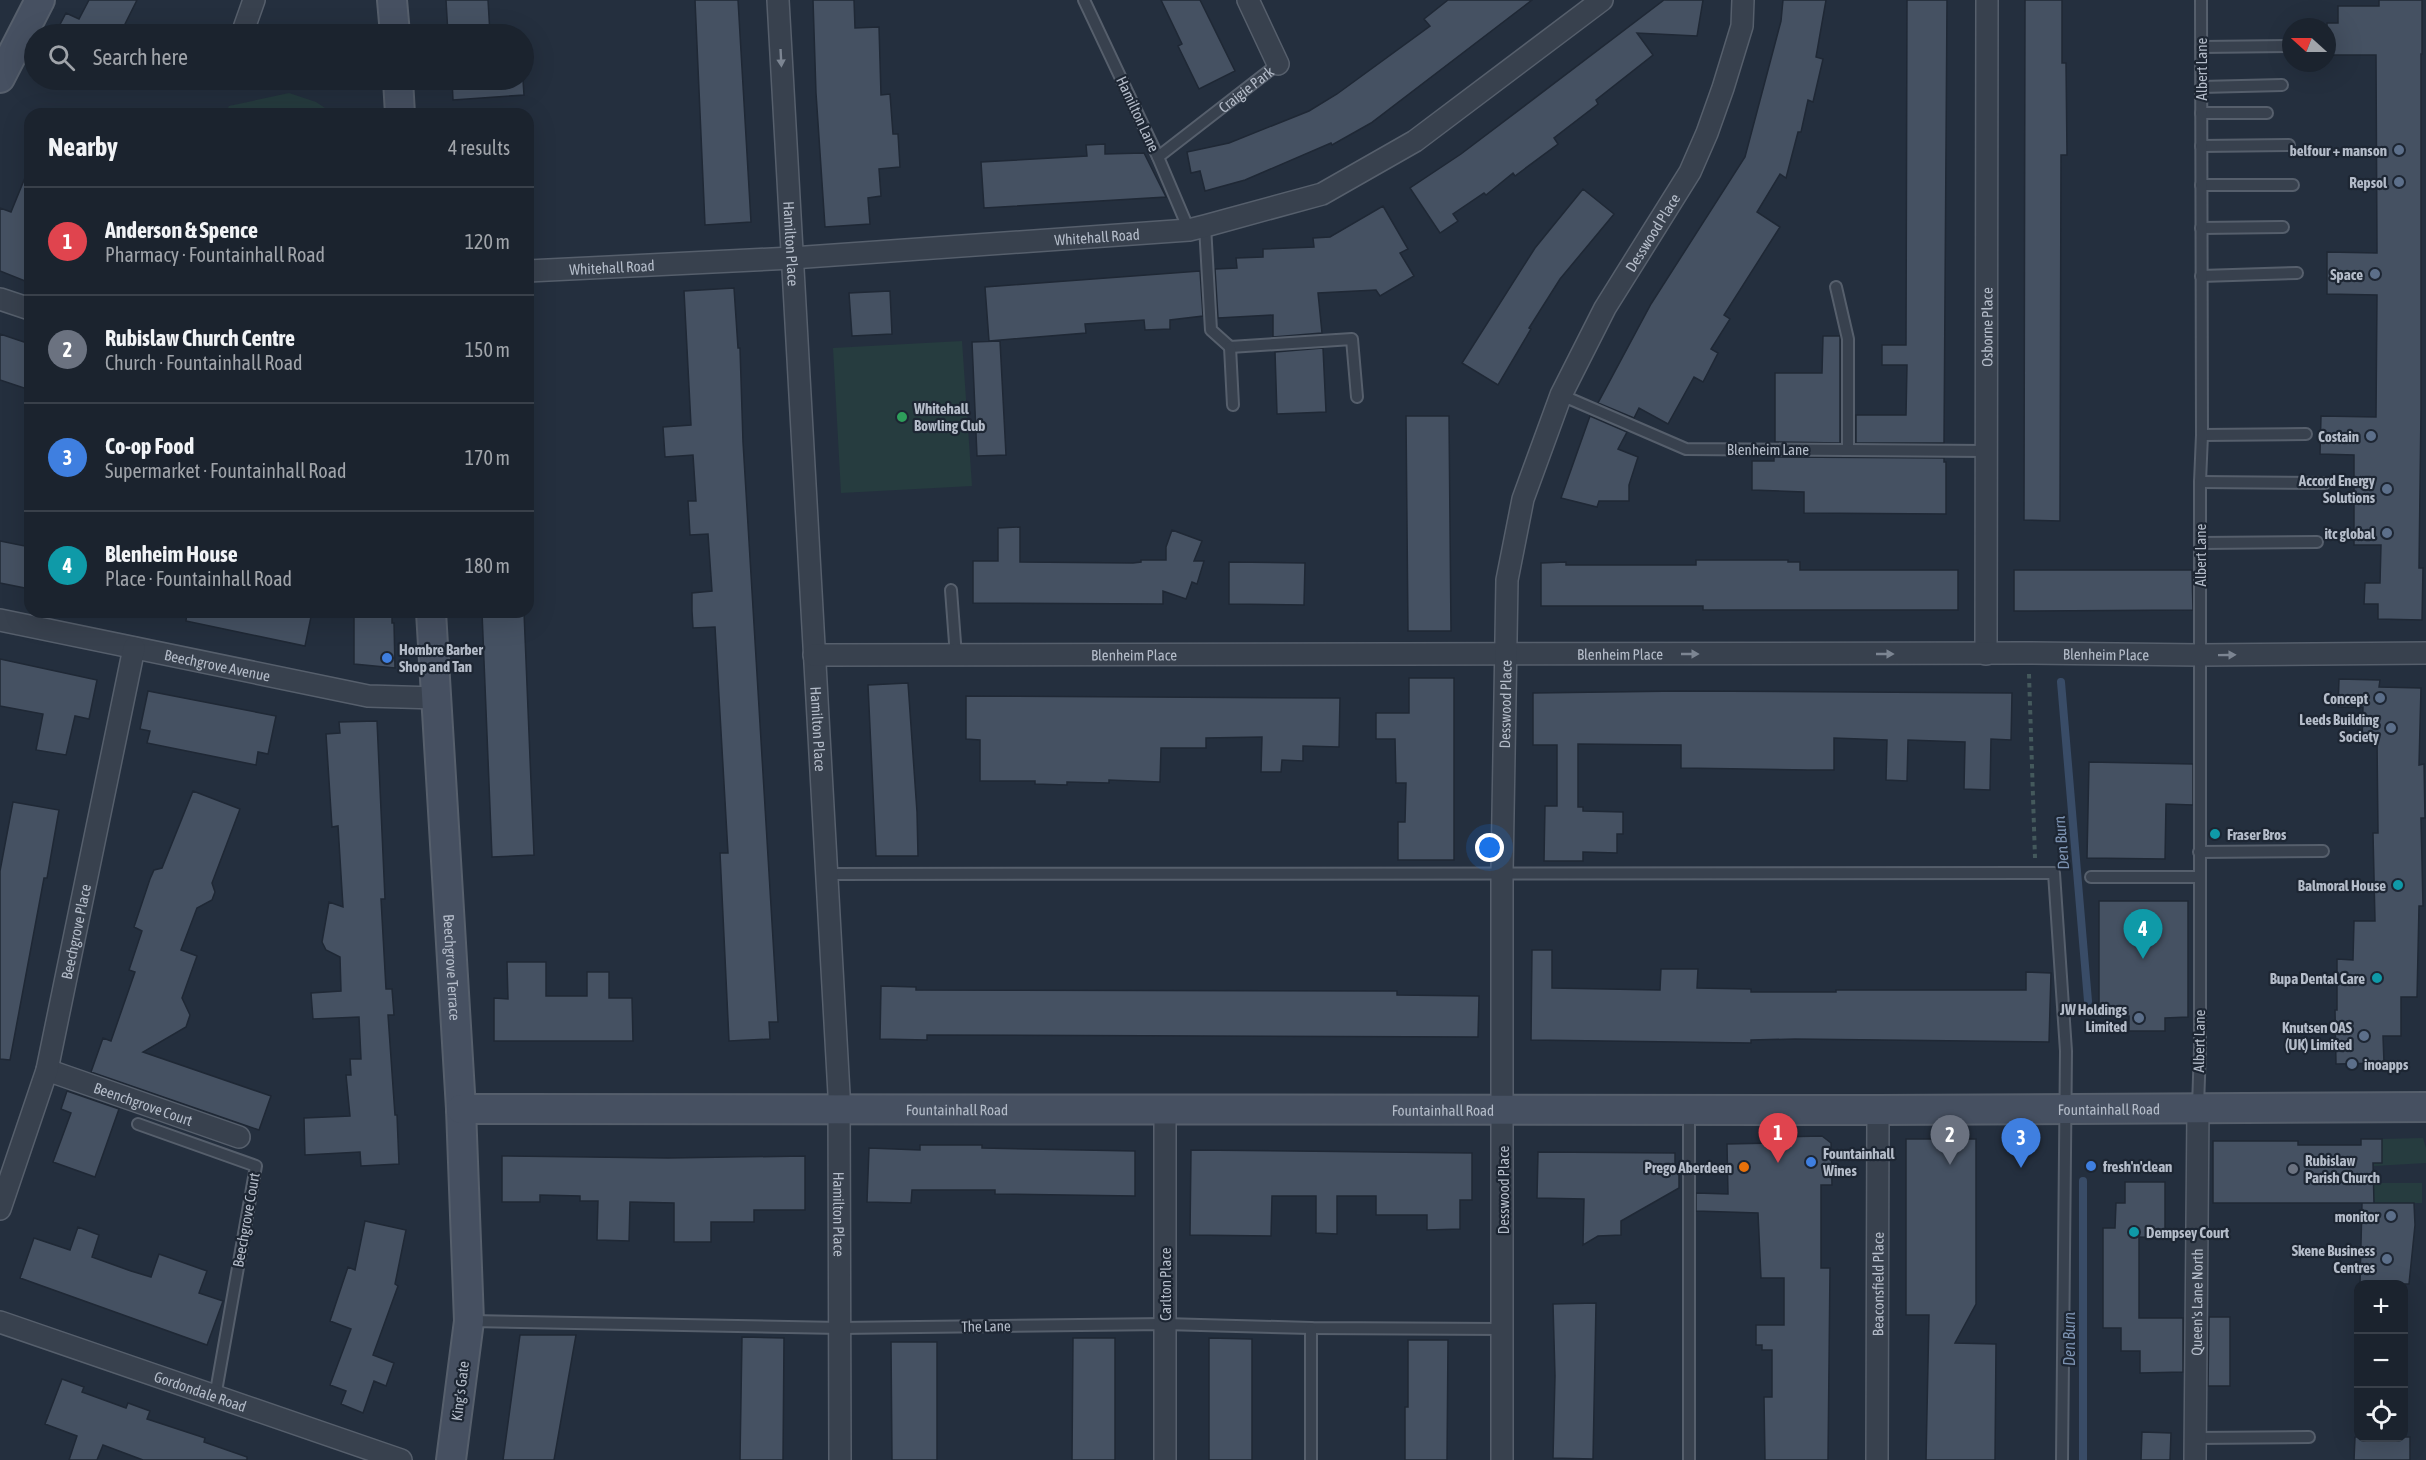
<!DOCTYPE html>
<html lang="en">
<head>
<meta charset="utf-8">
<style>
	body { margin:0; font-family:"Asap Condensed",sans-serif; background:#282f3a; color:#f1f3f6 }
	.controls { position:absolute; right:18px; bottom:18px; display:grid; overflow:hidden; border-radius:12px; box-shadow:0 6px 24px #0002 }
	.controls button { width:54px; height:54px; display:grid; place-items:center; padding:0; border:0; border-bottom:2px solid #39404a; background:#1b232e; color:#f1f3f6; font:30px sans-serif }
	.compass { position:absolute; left:2282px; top:18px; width:54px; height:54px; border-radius:50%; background:#1b232e; box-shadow:0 6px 24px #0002; rotate:291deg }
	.you { position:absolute; left:1490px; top:848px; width:21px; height:21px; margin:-15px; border:4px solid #fff; border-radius:50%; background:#1a73e8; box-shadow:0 0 0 9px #1a73e833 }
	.badge { display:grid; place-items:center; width:39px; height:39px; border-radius:50%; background:#2563eb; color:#fff; font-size:20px; font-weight:700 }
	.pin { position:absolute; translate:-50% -50px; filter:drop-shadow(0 2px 3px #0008) }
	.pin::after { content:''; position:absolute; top:32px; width:21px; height:18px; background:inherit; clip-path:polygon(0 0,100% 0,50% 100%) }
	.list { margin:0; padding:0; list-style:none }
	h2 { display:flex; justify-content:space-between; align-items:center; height:78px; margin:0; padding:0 24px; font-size:26px }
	h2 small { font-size:20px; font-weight:400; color:#a0a4aa }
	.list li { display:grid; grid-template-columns:39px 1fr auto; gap:18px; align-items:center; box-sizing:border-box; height:108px; padding:0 24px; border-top:2px solid #39404a }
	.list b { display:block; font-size:22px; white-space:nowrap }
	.list p { margin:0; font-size:20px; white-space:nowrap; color:#a0a4aa }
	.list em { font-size:20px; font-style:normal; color:#a0a4aa }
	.icon { flex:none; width:33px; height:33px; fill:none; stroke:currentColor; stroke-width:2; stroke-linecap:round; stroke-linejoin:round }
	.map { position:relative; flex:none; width:2426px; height:1460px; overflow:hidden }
	.search { position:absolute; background:#1b232e; box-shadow:0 6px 24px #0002; left:24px; top:24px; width:510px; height:66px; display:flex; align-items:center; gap:15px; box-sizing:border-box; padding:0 21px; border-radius:33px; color:#a0a4aa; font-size:22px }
	.panel { position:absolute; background:#1b232e; box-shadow:0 6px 24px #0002; left:24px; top:108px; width:510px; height:510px; border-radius:18px }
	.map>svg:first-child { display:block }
</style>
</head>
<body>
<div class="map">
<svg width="2426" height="1460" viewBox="0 0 2426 1460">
	<rect width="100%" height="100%" fill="#242f3e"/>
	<path fill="#263c3f" d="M289 93 316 102 325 108 327 114H225L229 106Z
		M962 341 972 486 841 493 833 348Z
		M2423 1138 2426 1148V1163L2374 1166V1163H2382V1139Z
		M2373 1183H2422V1203H2374Z"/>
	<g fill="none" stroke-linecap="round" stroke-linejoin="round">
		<path stroke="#394c67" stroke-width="8" d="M2061 682 2088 1001
			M2083 1460V1181"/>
	</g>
	<path fill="#455162" stroke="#1f2835" stroke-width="1.5" d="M89 0H137L120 34H55L66 13 79 19Z
		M446 0H488L490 34H448Z
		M695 0H738L751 222 705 225Z
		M813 0H854L855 28 879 27 881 95 890 94 893 134H898L900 167 879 169 881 196 868 198 870 224 825 227 816 93Z
		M1161 0H1200L1235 71 1199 89 1178 46 1182 44Z
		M1448 0H1532L1371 123 1332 145 1331 143 1245 180 1205 191 1200 171 1191 173 1187 152 1229 143 1309 111 1337 94 1430 26 1424 19Z
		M1664 0H1703L1697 36 1637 33 1653 55 1596 100 1598 104 1554 138 1558 144 1515 176 1513 173 1486 195 1484 193 1453 214 1458 221 1440 233 1410 188 1461 154Z
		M1783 0H1826L1816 57 1823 59 1813 102 1808 100 1801 132H1798L1786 178 1780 174 1757 212 1780 227 1724 315 1730 319 1711 349 1718 353 1703 382 1694 377 1668 424 1639 408 1634 418 1598 403 1651 304 1745 157 1781 21Z
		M1907 0H1947L1944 443H1856V415H1906L1907 365H1882V345H1906Z
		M2025 0H2062V63H2066L2067 155H2061L2060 521 2024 520Z
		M2379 0H2422V54H2421V410L2419 568H2423L2422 620 2378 619V604H2364L2365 583H2380L2381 545H2354V455L2320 454 2321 416 2376 417 2377 295 2327 294V252L2377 253 2376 55H2327V23H2338V6H2379Z
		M452 80H523L524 95 453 100Z
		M1105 144V154L1144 153 1166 197 984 208 981 162 1087 156 1086 145Z
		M29 168H30V283L0 271V208L11 212Z
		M1583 189 1614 214 1560 279 1529 328 1531 329 1498 385 1462 363 1535 248Z
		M1383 206 1408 249 1400 253 1414 276 1380 296 1376 290 1318 293 1322 333 1273 337V315L1218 318 1215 269 1237 268 1236 258 1263 257V249L1314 247 1313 238 1330 237Z
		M1200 271 1203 316 1170 320V329L1145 330 1144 320 1085 324 1086 333 989 341 985 287Z
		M734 288 738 348H740L743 442 778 1022H769L770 1039 729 1041 720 853H728L715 627 693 628 692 611V593L712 591 708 534 690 535 688 501H696L693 455 665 457 663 427 691 425 684 291Z
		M890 291 892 334 852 336 849 293Z
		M0 334 30 344V390L0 380Z
		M1823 336H1840V443L1775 442V373H1822Z
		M1000 341 1006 455 977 456 972 342Z
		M1323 348 1326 412 1277 414 1275 352Z
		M1406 416H1449L1451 631H1408Z
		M1590 416 1627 432 1618 449 1638 457 1629 485V501H1599L1597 507 1561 498Z
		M1774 457 1944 458V462H1946V514L1804 513V492L1752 490V461H1774Z
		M1020 527V562L1133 563 1141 562V560H1166V547L1172 530 1202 541 1194 561H1204L1197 584 1192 582 1186 599 1163 591V604L973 603V561H998V528Z
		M0 541 30 547V589L0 583Z
		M1696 560H1788V562H1800V570H1958V610H1703V606H1541V563L1566 562V565H1696Z
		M1229 562 1305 563 1304 605 1229 604Z
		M2014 570H2192L2193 610 2014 611Z
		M187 612H312L305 646 186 621Z
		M354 612H392V623H394L395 668 354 664Z
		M482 612H524L534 855 492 857Z
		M0 659 97 680 89 719 75 716 66 755 36 750 43 714 0 706Z
		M1409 678H1454V860H1398V822H1405L1406 783H1396L1395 739H1376V713H1409Z
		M2339 679 2380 680 2379 687 2421 688 2419 765 2424 764 2425 818H2421L2423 906H2419L2417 997H2401V1036H2383L2384 1063 2336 1064 2335 1010H2337V959L2353 960 2354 921H2375L2373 833H2378L2377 739H2362L2363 707H2338Z
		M908 683 917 812 918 856H876L868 685Z
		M148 691 276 716 268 754 258 752 256 765 147 743 150 731 140 729Z
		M1682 691 2012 693 2011 740 1991 739 1990 790 1964 789 1965 742 1908 740 1907 781 1886 780 1887 740 1834 738V770H1808L1681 768V745L1578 744V807H1583V811L1623 812V834H1617V853L1583 852V861H1544L1545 806H1557V745H1533V693Z
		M966 696 1340 698 1339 747 1303 746V761L1282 760 1281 772H1261L1262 737 1206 738V748H1161L1160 782 1109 780V783L1067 782V785L1035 784V781H980V740L966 739Z
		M377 721 385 899H381L386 989H392L394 1015H388L395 1115H397L399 1164 361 1166 360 1152 305 1155 304 1118 350 1116 346 1075H351L350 1059H361L359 1017 313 1019 311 993 341 991 340 957 326 950 322 942 329 902 343 907 338 826 332 827 326 734 340 733 339 722Z
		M2089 762 2193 764V805L2166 804 2165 859 2087 858Z
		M193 791 240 809 212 883 215 892 212 900 197 908 181 950 197 956 182 998 190 1015 186 1027 143 1052 271 1096 259 1130 91 1072 103 1038 111 1041 135 972 129 970 142 931 134 927 150 879 154 870 162 868Z
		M13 802 59 810 47 878H44L10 1060 0 1059V871Z
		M2099 901H2188V1017L2165 1018V1031H2129V1016H2099Z
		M1532 950H1552V988L1660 990 1661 969H1698L1697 988 1751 989V992H1836V990H2026V972L2051 973 2049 1042 1795 1039 1751 1040V1043L1531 1040Z
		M507 962H546V996H587V972H609V998H632L633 1041H494V998L508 999Z
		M881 986 916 987V990L1397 991V995L1479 996 1478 1037 927 1035V1040L880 1039Z
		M67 1091 119 1109 95 1177 53 1162 71 1113 61 1109Z
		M1822 1136 1831 1143 1832 1185H1821V1268H1830L1828 1460H1765L1764 1397H1772V1350H1762V1345H1756V1325H1784V1278H1761L1758 1213 1696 1211V1193L1728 1194 1727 1144 1774 1143V1137Z
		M1906 1139H1976V1304L1955 1343 1996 1344 1995 1460H1926L1929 1315H1906Z
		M2361 1139H2382V1163H2373L2374 1203H2213V1141H2298V1145H2361Z
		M920 1145H982V1148L1135 1151V1196L995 1194V1190H912L911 1203 867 1202 869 1148 920 1150Z
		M1191 1150 1472 1153V1200H1460V1229L1427 1230V1215H1376V1196H1337V1234L1316 1233V1196H1272L1271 1236 1190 1235Z
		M1538 1152 1675 1153V1166H1679V1188L1621 1221V1235L1598 1236 1583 1245 1584 1199 1537 1198Z
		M502 1156 668 1158 805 1156V1210H754V1222H711V1242H674V1203L630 1202 629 1241 597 1240 598 1201H580V1196L540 1195V1202H502Z
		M2125 1182H2165V1238L2139 1237V1318H2183V1372L2140 1373V1351H2121V1328H2103V1228H2115L2116 1203H2125Z
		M2362 1203H2414L2415 1225 2409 1284H2360Z
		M365 1221 406 1230 395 1284 398 1286 373 1355 394 1363 386 1386 374 1381 363 1413 341 1404 346 1391 330 1385 351 1329 330 1321 348 1267 355 1270Z
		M78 1227 99 1235 92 1257 131 1271 151 1277 159 1254 207 1271 199 1293 223 1301 207 1345 20 1278 34 1238 70 1250Z
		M1596 1303 1593 1459 1553 1458 1555 1376 1553 1304Z
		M2209 1317H2230V1386H2208Z
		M520 1335H576L554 1460H503Z
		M742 1337 784 1338 783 1460H740Z
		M1073 1338H1115V1460H1072Z
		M1209 1338 1252 1339V1460H1209Z
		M1408 1340H1448L1447 1460H1405V1407H1408Z
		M891 1342H937V1460H892Z
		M62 1379 84 1387 82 1392 126 1408 128 1403 150 1411 147 1419 205 1438 204 1442 247 1457V1460H143L103 1445 97 1460H69L77 1436 45 1424Z
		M2142 1432 2171 1433 2170 1460H2141Z
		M2355 1437H2410V1460H2354Z"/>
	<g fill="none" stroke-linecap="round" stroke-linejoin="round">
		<defs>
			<g id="lane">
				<path d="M1084 0 1158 157 1189 230"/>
				<path d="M2201 47 2291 46"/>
				<path d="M2201 87 2282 85"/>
				<path d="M2201 113H2267"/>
				<path d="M2201 146 2289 145"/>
				<path id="s1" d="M1158 157 1278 64"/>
				<path d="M2201 185H2293"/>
				<path d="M1205 226 1211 330 1230 347 1352 339 1357 397"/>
				<path d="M2201 228 2283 227"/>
				<path d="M2201 276 2297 273"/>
				<path d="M1836 287 1848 339V450"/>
				<path d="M1230 347 1233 405"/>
				<path d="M1561 395 1686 449 1985 451"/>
				<path d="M2202 435 2306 434"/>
				<path d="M2200 482 2325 483"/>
				<path d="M2200 543 2317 542"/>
				<path d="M951 590 956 656"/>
				<path d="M2199 852 2323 851"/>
				<path d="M828 874 2054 873 2066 1051 2062 1460"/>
				<path d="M2091 877H2200"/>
				<path d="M2198 1106 2200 1049V482L2202 435 2201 0"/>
				<path d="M1689 1112V1460"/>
				<path d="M138 1124 256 1166 215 1397"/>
				<path d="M471 1321 840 1328 1165 1324 1311 1328 1502 1329"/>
				<path d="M1311 1328V1460"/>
				<path d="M2195 1438 2309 1437"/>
			</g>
			<g id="street">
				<path id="s2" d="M778 0 839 1094 840 1460"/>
				<path d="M1248 0 1278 64"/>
				<path d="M242 34 254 0"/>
				<path id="s3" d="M528 271 792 258 1189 230 1205 226 1322 194 1415 141 1602 0"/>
				<path d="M0 299 30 309"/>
				<path id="s4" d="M0 620 368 696 436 698"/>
				<path id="s5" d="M1986 654 1987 0"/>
				<path id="s6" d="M814 655 2029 653 2200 655 2426 653"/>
				<path id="s7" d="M47 1070 239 1137"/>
				<path d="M1165 1108V1460"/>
				<path id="s8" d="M0 1209 47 1070 134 648"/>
				<path id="s9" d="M0 1322 401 1460"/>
				<path id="s10" d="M1502 1460V872L1507 580 1523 499 1561 395 1605 308 1690 172 1707 133 1723 88 1742 26 1743 0"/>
				<path id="s11" d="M1877 1460 1878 1110"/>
				<path id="s12" d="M2195 1460 2198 1109"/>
			</g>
			<g id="secondary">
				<path d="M392 0 395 34"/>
				<path d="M0 78 40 0"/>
				<path d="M398 80 400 114"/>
				<path id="s13" d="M431 612 461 1109 469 1321 451 1460"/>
				<path id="s14" d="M461 1109 1878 1110 2426 1107"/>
			</g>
		</defs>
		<use href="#lane" stroke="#565f6c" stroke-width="14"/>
		<use href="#street" stroke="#565f6c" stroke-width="24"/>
		<use href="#secondary" stroke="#565f6c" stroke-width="32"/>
		<path stroke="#44595c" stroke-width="4" stroke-dasharray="4.5 4.5" stroke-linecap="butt" d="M2029 674 2035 858"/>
		<use href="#lane" stroke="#38414e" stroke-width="10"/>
		<use href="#street" stroke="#38414e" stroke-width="21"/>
		<use href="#secondary" stroke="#465061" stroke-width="28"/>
	</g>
	<defs><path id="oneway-solid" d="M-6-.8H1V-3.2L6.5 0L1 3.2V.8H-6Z" transform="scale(1.5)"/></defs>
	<g fill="#7c8592">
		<use href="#oneway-solid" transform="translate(781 58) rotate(87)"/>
		<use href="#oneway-solid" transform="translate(1690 654)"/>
		<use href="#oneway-solid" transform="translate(1885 654)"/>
		<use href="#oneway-solid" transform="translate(2227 655) rotate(-1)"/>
	</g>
	<g fill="#5c6f8a" stroke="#1d2633" stroke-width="2">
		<circle cx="2399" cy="150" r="6"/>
		<circle cx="2399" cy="182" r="6"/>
		<circle cx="2375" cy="274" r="6"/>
		<circle cx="2371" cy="436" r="6"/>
		<circle cx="2387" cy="489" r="6"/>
		<circle cx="2387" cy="533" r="6"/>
		<circle cx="2380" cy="698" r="6"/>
		<circle cx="2391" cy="728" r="6"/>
		<circle cx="2139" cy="1018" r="6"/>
		<circle cx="2364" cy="1036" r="6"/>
		<circle cx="2352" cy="1064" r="6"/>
		<circle cx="2391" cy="1216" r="6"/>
		<circle cx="2387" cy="1259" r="6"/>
	</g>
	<circle fill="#2e9e5b" stroke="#1d2633" stroke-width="2" cx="902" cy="417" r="6"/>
	<g fill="#3f7fe0" stroke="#1d2633" stroke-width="2">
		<circle cx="387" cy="658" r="6"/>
		<circle cx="1811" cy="1162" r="6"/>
		<circle cx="2091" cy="1166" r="6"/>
	</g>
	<g fill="#0f9aa8" stroke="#1d2633" stroke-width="2">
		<circle cx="2215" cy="834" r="6"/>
		<circle cx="2398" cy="885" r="6"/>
		<circle cx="2377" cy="978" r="6"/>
		<circle cx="2134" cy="1232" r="6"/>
	</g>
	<circle fill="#e8710a" stroke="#1d2633" stroke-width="2" cx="1744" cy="1167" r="6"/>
	<circle fill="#6b7280" stroke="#1d2633" stroke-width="2" cx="2293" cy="1169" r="6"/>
	<g text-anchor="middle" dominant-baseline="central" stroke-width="4.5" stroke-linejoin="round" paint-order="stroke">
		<g font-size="15" fill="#b4bcc9" stroke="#1d2633">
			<text transform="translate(2201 69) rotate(-90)">Albert Lane</text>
			<text stroke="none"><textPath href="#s1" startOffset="111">Craigie Park</textPath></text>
			<text transform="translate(1138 114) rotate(65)">Hamilton Lane</text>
			<text stroke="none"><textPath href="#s10" startOffset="1260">Desswood Place</textPath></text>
			<text stroke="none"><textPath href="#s3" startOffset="570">Whitehall Road</textPath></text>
			<text stroke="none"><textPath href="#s2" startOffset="244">Hamilton Place</textPath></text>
			<text stroke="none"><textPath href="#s3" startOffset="84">Whitehall Road</textPath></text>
			<text stroke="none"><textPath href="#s5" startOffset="327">Osborne Place</textPath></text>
			<text x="1768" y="449">Blenheim Lane</text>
			<text transform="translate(2200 555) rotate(-90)">Albert Lane</text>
			<text stroke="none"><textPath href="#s6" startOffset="1292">Blenheim Place</textPath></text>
			<text stroke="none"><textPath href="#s6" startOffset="320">Blenheim Place</textPath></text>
			<text stroke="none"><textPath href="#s6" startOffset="806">Blenheim Place</textPath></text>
			<text stroke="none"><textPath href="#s4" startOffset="222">Beechgrove Avenue</textPath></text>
			<text stroke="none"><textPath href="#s10" startOffset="756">Desswood Place</textPath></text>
			<text stroke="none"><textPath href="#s2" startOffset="730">Hamilton Place</textPath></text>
			<text stroke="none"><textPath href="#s8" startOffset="288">Beechgrove Place</textPath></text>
			<text stroke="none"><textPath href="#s13" startOffset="356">Beechgrove Terrace</textPath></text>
			<text transform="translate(2199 1041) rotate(-89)">Albert Lane</text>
			<text stroke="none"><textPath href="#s7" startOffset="102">Beenchgrove Court</textPath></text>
			<text stroke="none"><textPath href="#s14" startOffset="496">Fountainhall Road</textPath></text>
			<text stroke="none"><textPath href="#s14" startOffset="982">Fountainhall Road</textPath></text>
			<text stroke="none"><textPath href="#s14" startOffset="1648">Fountainhall Road</textPath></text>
			<text transform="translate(1503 1190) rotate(-90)">Desswood Place</text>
			<text stroke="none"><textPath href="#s2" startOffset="1216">Hamilton Place</textPath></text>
			<text transform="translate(246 1220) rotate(-80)">Beechgrove Court</text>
			<text transform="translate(1165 1284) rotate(-90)">Carlton Place</text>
			<text stroke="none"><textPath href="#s11" startOffset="176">Beaconsfield Place</textPath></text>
			<text stroke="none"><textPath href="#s12" startOffset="158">Queen's Lane North</textPath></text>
			<text transform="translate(986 1326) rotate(-1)">The Lane</text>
			<text transform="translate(460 1391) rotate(-83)">King's Gate</text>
			<text stroke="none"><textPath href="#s9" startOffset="212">Gordondale Road</textPath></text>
		</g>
		<g font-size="15" font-weight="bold" fill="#b4bcc9" stroke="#1d2633" text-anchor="end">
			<text x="2387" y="150">belfour + manson</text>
			<text x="2387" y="182">Repsol</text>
			<text x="2363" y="274">Space</text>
			<text x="914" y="408" text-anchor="start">Whitehall<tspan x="914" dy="17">Bowling Club</tspan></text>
			<text x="2359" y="436">Costain</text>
			<text x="2375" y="480">Accord Energy<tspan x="2375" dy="17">Solutions</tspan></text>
			<text x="2375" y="533">itc global</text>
			<text x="399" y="649" text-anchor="start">Hombre Barber<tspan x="399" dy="17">Shop and Tan</tspan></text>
			<text x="2368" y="698">Concept</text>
			<text x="2379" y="719">Leeds Building<tspan x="2379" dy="17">Society</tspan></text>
			<text x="2227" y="834" text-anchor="start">Fraser Bros</text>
			<text x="2386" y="885">Balmoral House</text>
			<text x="2365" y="978">Bupa Dental Care</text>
			<text x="2127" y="1009">JW Holdings<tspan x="2127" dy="17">Limited</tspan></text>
			<text x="2352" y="1027">Knutsen OAS<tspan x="2352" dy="17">(UK) Limited</tspan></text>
			<text x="2364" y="1064" text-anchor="start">inoapps</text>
			<text x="1823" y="1153" text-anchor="start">Fountainhall<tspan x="1823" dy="17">Wines</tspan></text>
			<text x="2305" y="1160" text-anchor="start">Rubislaw<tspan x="2305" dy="17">Parish Church</tspan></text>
			<text x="2103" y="1166" text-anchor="start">fresh'n'clean</text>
			<text x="1732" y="1167">Prego Aberdeen</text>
			<text x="2379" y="1216">monitor</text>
			<text x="2146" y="1232" text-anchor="start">Dempsey Court</text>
			<text x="2375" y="1250">Skene Business<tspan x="2375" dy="17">Centres</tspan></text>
		</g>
		<g font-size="16" font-style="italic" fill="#7c92b1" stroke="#1d2633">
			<text transform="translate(2061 843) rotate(-95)">Den Burn</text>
			<text transform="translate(2069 1339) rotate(-90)">Den Burn</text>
		</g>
	</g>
</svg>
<div class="controls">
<button>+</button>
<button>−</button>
<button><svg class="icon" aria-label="locate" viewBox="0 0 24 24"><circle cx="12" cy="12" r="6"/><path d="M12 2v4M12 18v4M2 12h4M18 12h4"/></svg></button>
</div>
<svg class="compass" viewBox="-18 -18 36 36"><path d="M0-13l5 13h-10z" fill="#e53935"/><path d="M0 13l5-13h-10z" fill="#a0a4aa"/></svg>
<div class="you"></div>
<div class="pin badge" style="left:1778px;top:1163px;background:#e0444e">1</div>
<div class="pin badge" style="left:1950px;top:1165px;background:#6b7280">2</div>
<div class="pin badge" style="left:2021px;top:1168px;background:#3f7fe0">3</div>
<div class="pin badge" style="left:2143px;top:959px;background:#0f9aa8">4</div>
<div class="search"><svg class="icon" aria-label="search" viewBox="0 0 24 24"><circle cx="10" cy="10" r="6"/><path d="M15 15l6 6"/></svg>Search here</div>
<section class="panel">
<h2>Nearby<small>4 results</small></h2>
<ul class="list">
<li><span class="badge" style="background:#e0444e">1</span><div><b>Anderson &amp; Spence</b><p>Pharmacy · Fountainhall Road</p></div><em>120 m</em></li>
<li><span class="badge" style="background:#6b7280">2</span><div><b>Rubislaw Church Centre</b><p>Church · Fountainhall Road</p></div><em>150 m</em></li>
<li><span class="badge" style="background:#3f7fe0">3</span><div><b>Co-op Food</b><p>Supermarket · Fountainhall Road</p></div><em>170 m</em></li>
<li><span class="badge" style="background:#0f9aa8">4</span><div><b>Blenheim House</b><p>Place · Fountainhall Road</p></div><em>180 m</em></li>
</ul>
</section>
</div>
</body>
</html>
